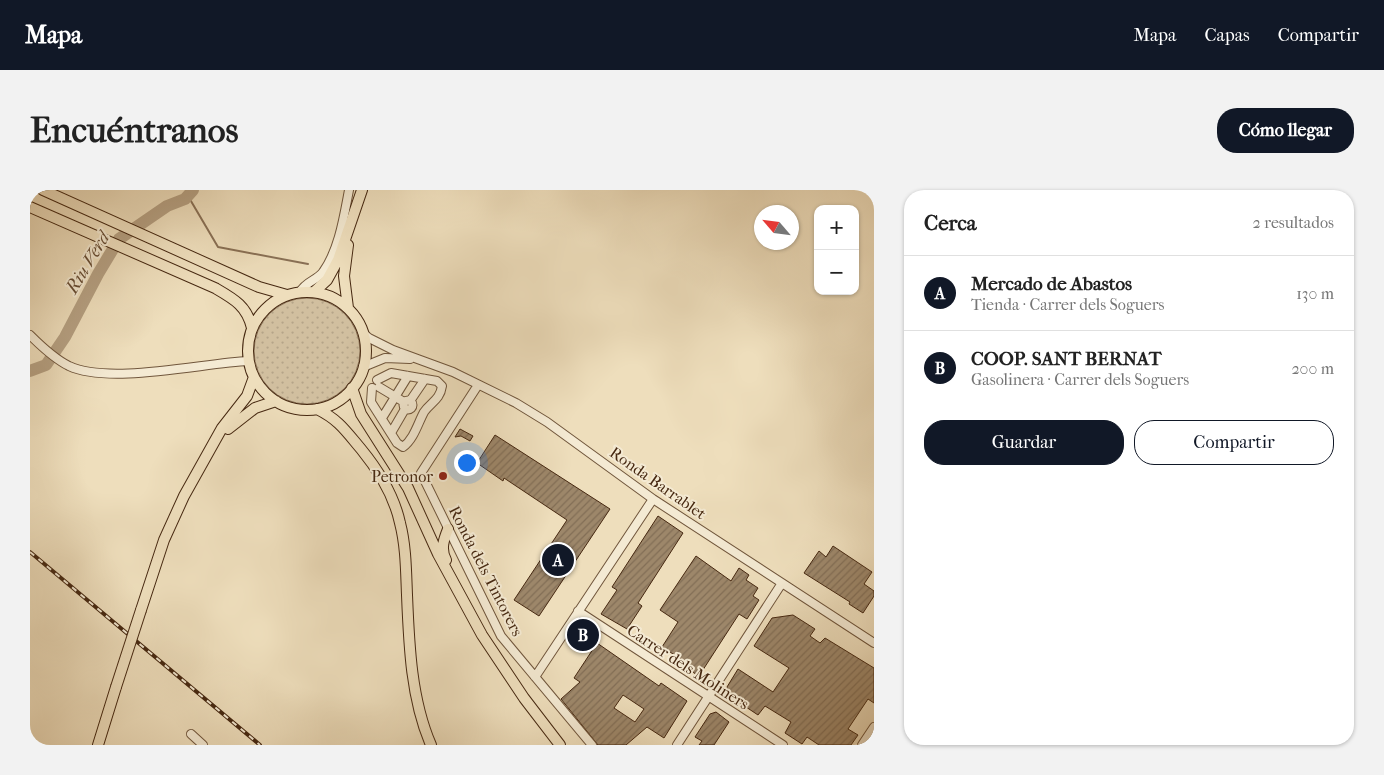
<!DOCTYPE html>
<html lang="es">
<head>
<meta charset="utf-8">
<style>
	body { margin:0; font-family:"IM FELL French Canon",serif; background:#f2f2f2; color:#222 }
	.controls { position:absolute; right:15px; top:15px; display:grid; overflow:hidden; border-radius:10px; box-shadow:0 1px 4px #0004 }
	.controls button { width:45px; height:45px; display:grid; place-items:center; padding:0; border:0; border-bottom:1px solid #e0e0e0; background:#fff; color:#222; font:25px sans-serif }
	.compass { position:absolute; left:724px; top:15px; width:45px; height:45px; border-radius:50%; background:#fff; box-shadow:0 1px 4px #0004; rotate:298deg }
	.you { position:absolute; left:436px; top:272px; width:18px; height:18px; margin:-12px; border:4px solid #fff; border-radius:50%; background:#1a73e8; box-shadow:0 0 0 8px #1a73e833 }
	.badge { display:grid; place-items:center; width:32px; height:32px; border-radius:50%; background:#111827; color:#fff; font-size:16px; font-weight:700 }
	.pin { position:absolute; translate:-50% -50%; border:2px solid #fff; box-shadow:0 1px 5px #0006 }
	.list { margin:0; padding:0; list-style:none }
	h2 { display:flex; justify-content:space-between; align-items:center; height:65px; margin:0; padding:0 20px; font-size:21px }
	h2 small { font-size:16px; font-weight:400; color:#767676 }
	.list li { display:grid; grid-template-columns:32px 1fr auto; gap:15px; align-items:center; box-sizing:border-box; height:75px; padding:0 20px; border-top:1px solid #e0e0e0 }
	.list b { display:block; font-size:19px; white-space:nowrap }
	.list p { margin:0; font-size:16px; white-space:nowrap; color:#767676 }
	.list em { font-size:16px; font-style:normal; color:#767676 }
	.actions { display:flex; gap:10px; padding:15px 20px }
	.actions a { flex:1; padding:11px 0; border:1px solid #111827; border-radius:20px; text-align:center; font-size:18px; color:#111827 }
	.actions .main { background:#111827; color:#fff }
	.map { position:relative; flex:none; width:844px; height:555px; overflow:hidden; border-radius:20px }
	header { display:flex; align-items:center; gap:30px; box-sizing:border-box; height:70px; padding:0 25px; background:#111827; color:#fff }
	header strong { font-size:24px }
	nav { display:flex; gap:28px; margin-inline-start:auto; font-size:18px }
	.intro { display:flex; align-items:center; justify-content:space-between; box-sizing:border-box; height:120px; padding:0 30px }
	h1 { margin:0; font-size:35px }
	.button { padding:12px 22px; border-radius:20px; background:#111827; color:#fff; font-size:18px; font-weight:700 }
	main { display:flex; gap:30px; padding:0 30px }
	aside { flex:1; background:#fff; border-radius:20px; box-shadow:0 1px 4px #0004 }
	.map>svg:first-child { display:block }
</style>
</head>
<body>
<header>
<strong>Mapa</strong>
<nav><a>Mapa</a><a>Capas</a><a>Compartir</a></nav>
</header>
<div class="intro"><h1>Encuéntranos</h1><a class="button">Cómo llegar</a></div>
<main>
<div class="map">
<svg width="844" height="555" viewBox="0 0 844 555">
	<defs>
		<pattern id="garden-dots" width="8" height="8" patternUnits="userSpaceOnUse" patternTransform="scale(1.25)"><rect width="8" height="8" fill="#d1bf9f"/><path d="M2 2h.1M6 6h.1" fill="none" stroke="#b5a488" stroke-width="1.8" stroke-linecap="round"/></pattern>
		<pattern id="building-hatch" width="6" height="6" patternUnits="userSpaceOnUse" patternTransform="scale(1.25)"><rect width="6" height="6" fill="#9d876a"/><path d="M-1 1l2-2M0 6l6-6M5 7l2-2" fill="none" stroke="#826e56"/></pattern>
	</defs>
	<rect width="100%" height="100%" fill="#eedebc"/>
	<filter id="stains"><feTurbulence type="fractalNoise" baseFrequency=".004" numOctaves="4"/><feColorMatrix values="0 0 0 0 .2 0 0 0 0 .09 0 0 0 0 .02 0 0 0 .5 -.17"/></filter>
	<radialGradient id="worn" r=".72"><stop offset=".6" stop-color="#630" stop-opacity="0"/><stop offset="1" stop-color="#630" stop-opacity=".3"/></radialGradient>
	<path fill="url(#garden-dots)" stroke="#8c7458" d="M224 161a53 53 0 1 1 106 0a53 53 0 1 1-106 0Z"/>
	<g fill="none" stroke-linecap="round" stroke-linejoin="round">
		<path stroke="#897055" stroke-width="2" d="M158 6 188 57 278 74"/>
		<path stroke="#b5a082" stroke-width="12" d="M0 181 16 175 35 147 68 84 89 49 137 16 155 9 163 0"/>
	</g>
	<path fill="url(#building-hatch)" stroke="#462811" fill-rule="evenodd" d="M430 239 443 246 440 251 431 246 425 247Z
		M465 245 580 319 509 426 484 410 537 330 474 288 473 291 447 273Z
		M628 326 653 343 608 413 612 416 597 439 571 424 587 400 582 397Z
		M803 356 842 382 834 394 844 401V406L833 423 819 414 820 412 774 383 789 361 796 367Z
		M666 366 701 391 709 378 719 385 716 390 728 398 723 406 729 410 717 429 709 424 669 486 648 473 651 469 632 457 648 432 630 420Z
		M763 425 785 439 780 446 790 453 795 448 844 478V513L838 509 818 539 828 545 821 555H789L777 547 772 554 755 543 761 532 735 516 728 525 698 505 697 497 708 479 743 502 759 478 724 456 742 428Z
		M567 453 629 496 631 493 657 511 634 548 617 537 596 555H568L531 509 550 492 544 488ZM593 505 614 519 605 532 584 518Z
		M686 522 699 532 684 555H669L672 551 665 547 680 524Z"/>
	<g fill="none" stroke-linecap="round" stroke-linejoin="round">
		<defs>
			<path id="minor" d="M270 102C276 91 286 91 293 82 309 60 314 26 319 0
				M333 143 339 148 363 160 423 182 486 213 517 232 623 309 844 453
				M0 145C11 156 25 169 39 176 80 195 173 173 218 171
				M333 177 355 168 380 169
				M448 195 391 283 471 446 562 555
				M349 197 374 212
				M342 198 341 212 367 253 373 257C384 249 388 233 394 222 401 212 410 210 412 196L407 191 361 183 347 190
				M373.5 215a4.5 4.5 0 1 1 9 0a4.5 4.5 0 1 1-9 0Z
				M380 211 395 189
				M352 228 378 186
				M361 243 375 219
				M548 421 753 555
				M505 487 623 309
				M161 544 173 555
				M647 555 752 393
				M832 555 844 537"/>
			<path id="major" d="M13 0 229 97 257 105
				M0 17 185 98C204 109 217 116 222 138
				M284 102 297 90 308 70 332 0
				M218 161a59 59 0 1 1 118 0a59 59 0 1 1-118 0Z
				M318 118 314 86 318 55
				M322 198 331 224 378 298 408 364 452 445 494 508 530 555
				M287 219C309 230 315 240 331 259 349 281 364 305 370 333 376 356 376 381 377 405 379 455 381 509 401 555
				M198 239 225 218 246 211
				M416 370C410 359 414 349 418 339
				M111 420 134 350 154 306 192 238 217 206 224 187
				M68 555 86 497"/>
		</defs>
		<use href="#minor" stroke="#70563c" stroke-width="10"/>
		<use href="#major" stroke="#462811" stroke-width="12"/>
		<use href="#minor" stroke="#f4ead3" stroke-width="8"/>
		<use href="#major" stroke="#eedebc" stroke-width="10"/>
		<defs>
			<path id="rail" d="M0 362 230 555"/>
		</defs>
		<use href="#rail" stroke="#462811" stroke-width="4"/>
		<use href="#rail" stroke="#f4ead3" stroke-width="2" stroke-dasharray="5.5" stroke-linecap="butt"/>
		<defs>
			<path id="major-bridge" d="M86 497 111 420"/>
		</defs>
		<use href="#major-bridge" stroke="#462811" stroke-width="12" stroke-linecap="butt"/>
		<use href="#major-bridge" stroke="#eedebc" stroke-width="10"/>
	</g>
	<circle fill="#8f2418" stroke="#f4ead3" stroke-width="2" cx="413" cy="286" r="5"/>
	<g text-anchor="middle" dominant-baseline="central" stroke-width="4" stroke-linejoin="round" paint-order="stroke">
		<g font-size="16" fill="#462811" stroke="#f4ead3" text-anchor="end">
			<text x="403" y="286">Petronor</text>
		</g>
		<g font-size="16" fill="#462811" stroke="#f4ead3">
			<text transform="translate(628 293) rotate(35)">Ronda Barrablet</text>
			<text transform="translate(456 381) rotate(63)">Ronda dels Tintorers</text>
			<text transform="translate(658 477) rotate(33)">Carrer dels Moliners</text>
		</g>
		<g font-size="18" font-style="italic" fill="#674c33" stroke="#f4ead3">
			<text transform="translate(58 73) rotate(-59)">Riu Verd</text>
		</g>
	</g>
	<rect width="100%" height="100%" filter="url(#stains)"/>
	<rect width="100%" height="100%" fill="url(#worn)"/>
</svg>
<div class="controls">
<button>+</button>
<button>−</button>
</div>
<svg class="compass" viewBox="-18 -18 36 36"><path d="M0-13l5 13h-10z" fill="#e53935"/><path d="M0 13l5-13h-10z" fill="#767676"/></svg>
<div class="you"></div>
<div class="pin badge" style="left:528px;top:370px">A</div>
<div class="pin badge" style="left:553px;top:445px">B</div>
</div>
<aside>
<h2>Cerca<small>2 resultados</small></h2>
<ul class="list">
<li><span class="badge">A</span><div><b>Mercado de Abastos</b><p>Tienda · Carrer dels Soguers</p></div><em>130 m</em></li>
<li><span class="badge">B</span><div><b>COOP. SANT BERNAT</b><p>Gasolinera · Carrer dels Soguers</p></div><em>200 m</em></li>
</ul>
<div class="actions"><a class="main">Guardar</a><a>Compartir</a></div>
</aside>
</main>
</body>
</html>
